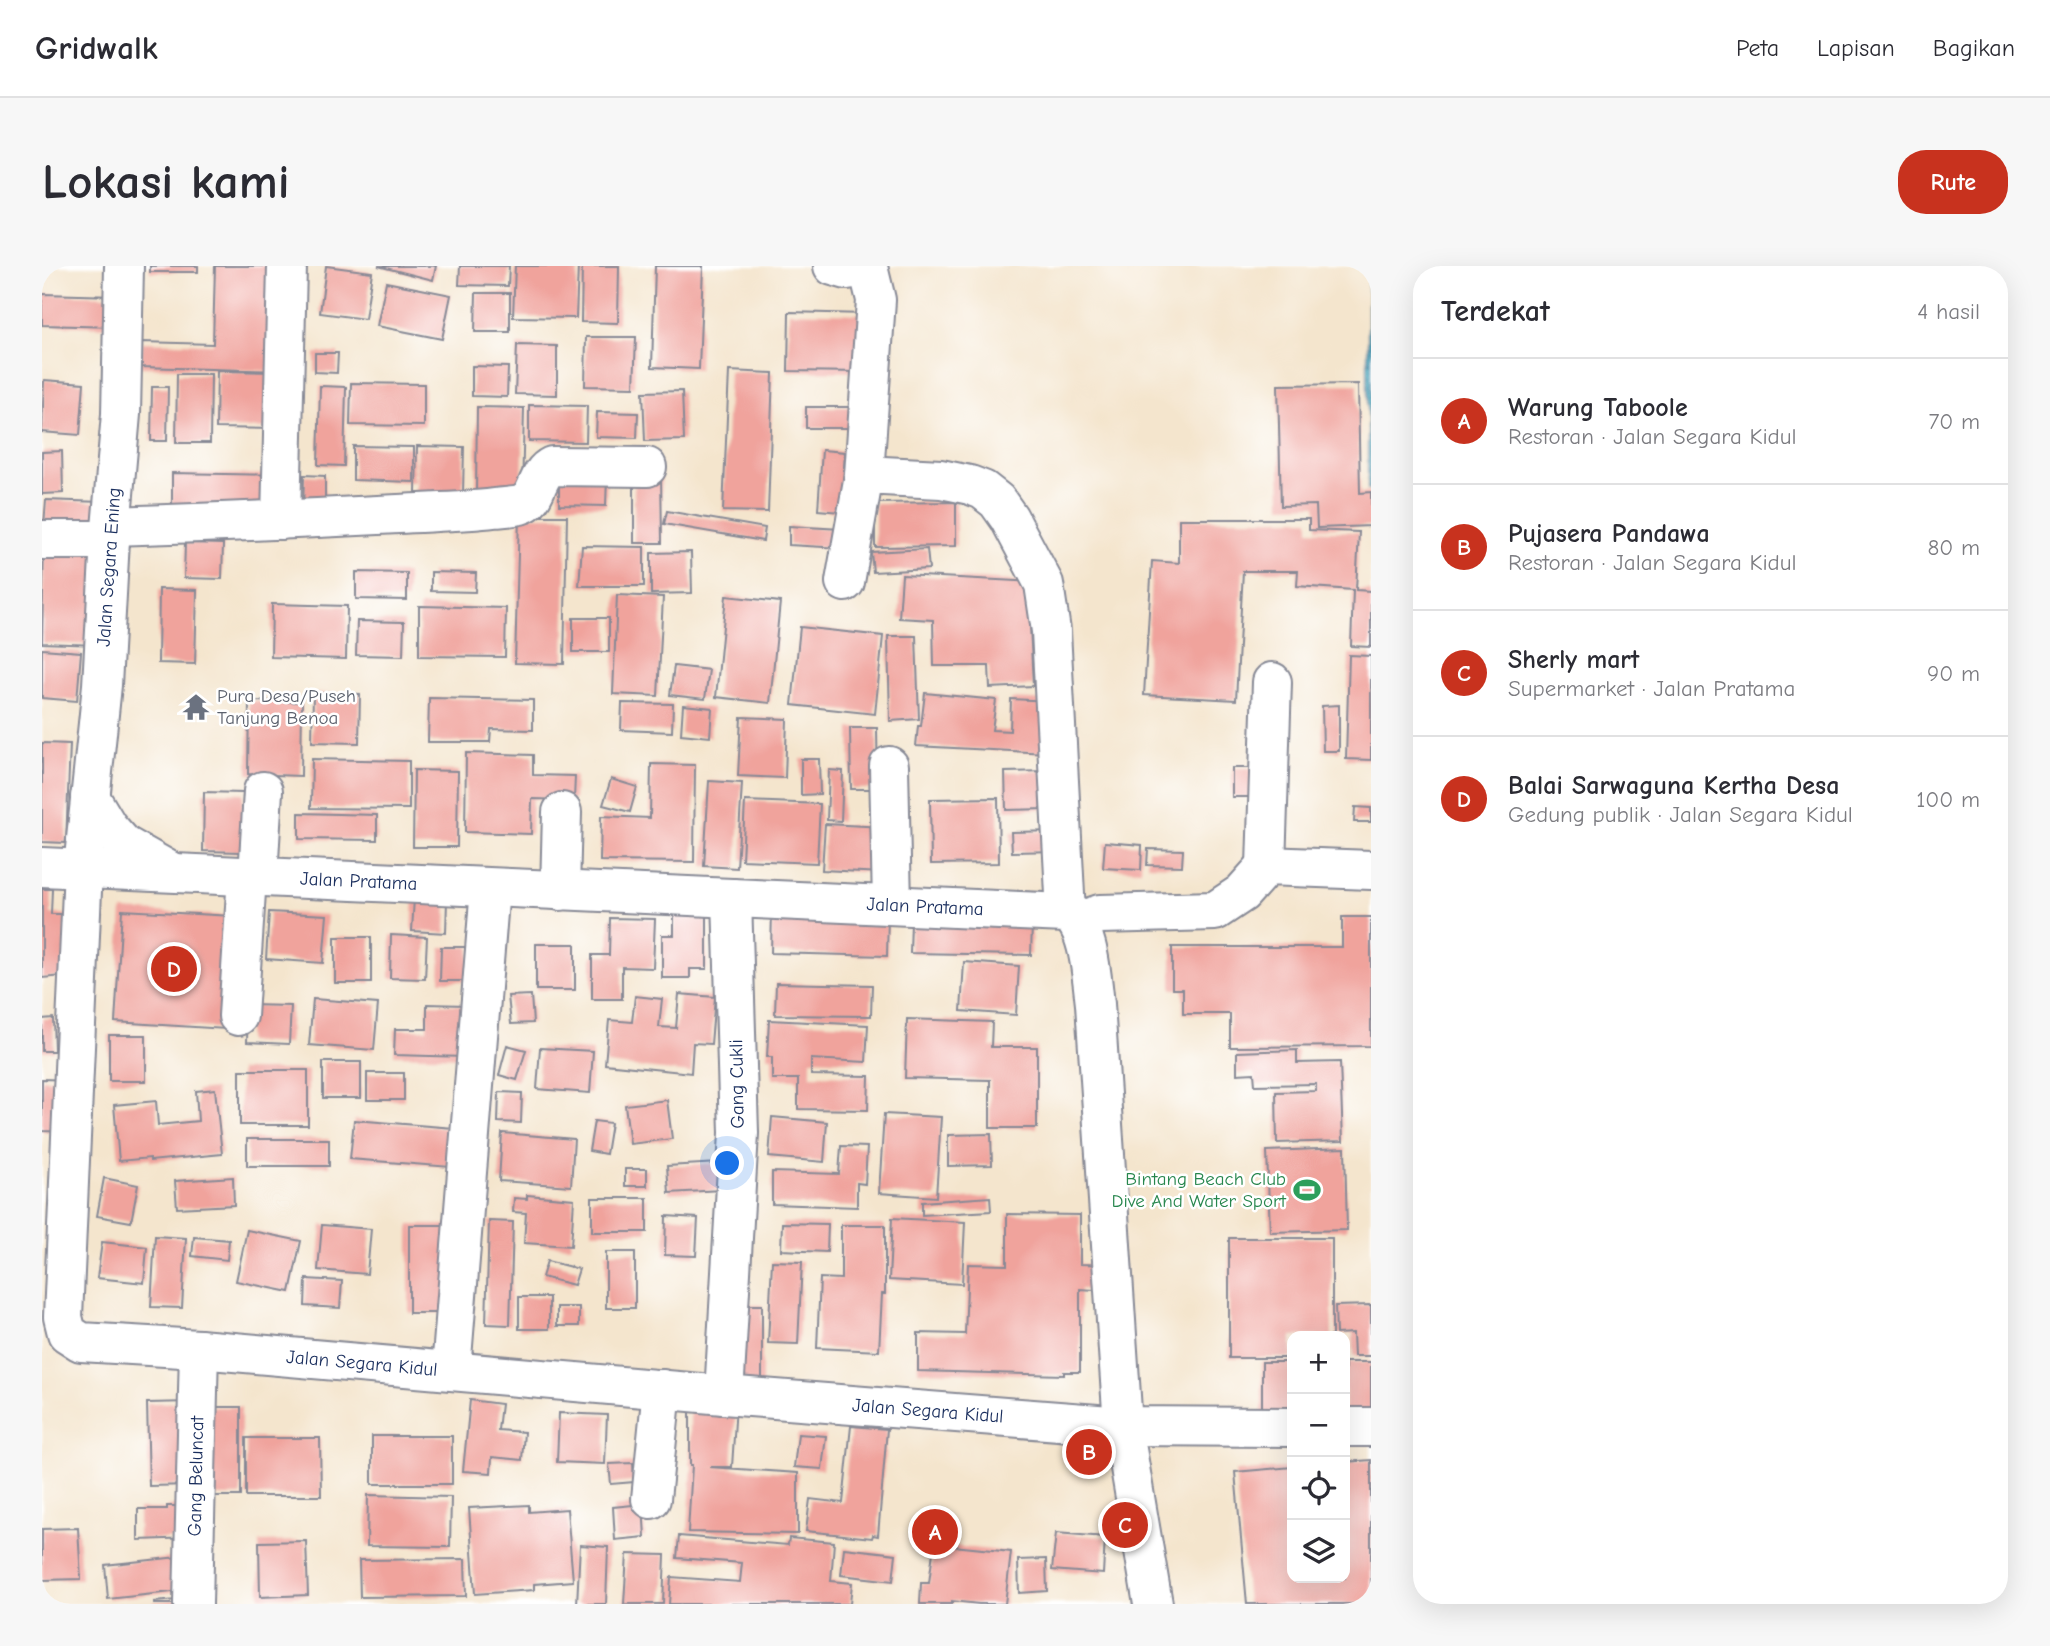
<!DOCTYPE html>
<html lang="id">
<head>
<meta charset="utf-8">
<style>
	body { margin:0; font-family:"Comic Neue",sans-serif; background:#f7f7f7; color:#2b2b33 }
	.controls { position:absolute; right:21px; bottom:21px; display:grid; overflow:hidden; border-radius:14px; box-shadow:0 7px 28px #0002 }
	.controls button { width:63px; height:63px; display:grid; place-items:center; padding:0; border:0; border-bottom:2px solid #e1e1e2; background:#fff; color:#2b2b33; font:35px sans-serif }
	.you { position:absolute; left:686px; top:898px; width:24px; height:24px; margin:-18px; border:5px solid #fff; border-radius:50%; background:#1a73e8; box-shadow:0 0 0 10px #1a73e833 }
	.badge { display:grid; place-items:center; width:46px; height:46px; border-radius:50%; background:#c8321e; color:#fff; font-size:23px; font-weight:700 }
	.pin { position:absolute; translate:-50% -50%; border:4px solid #fff; box-shadow:0 2px 7px #0006 }
	.list { margin:0; padding:0; list-style:none }
	h2 { display:flex; justify-content:space-between; align-items:center; height:91px; margin:0; padding:0 28px; font-size:30px }
	h2 small { font-size:23px; font-weight:400; color:#7c7c81 }
	.list li { display:grid; grid-template-columns:46px 1fr auto; gap:21px; align-items:center; box-sizing:border-box; height:126px; padding:0 28px; border-top:2px solid #e1e1e2 }
	.list b { display:block; font-size:26px; white-space:nowrap }
	.list p { margin:0; font-size:23px; white-space:nowrap; color:#7c7c81 }
	.list em { font-size:23px; font-style:normal; color:#7c7c81 }
	.icon { flex:none; width:38px; height:38px; fill:none; stroke:currentColor; stroke-width:2; stroke-linecap:round; stroke-linejoin:round }
	.map { position:relative; flex:none; width:1329px; height:1338px; overflow:hidden; border-radius:28px }
	header { display:flex; align-items:center; gap:42px; box-sizing:border-box; height:98px; padding:0 35px; background:#fff; border-bottom:2px solid #e1e1e2 }
	header strong { font-size:33px }
	nav { display:flex; gap:38px; margin-inline-start:auto; font-size:24px }
	.intro { display:flex; align-items:center; justify-content:space-between; box-sizing:border-box; height:168px; padding:0 42px }
	h1 { margin:0; font-size:49px }
	.button { padding:18px 32px; border-radius:28px; background:#c8321e; color:#fff; font-size:24px; font-weight:700 }
	main { display:flex; gap:42px; padding:0 42px }
	aside { flex:1; background:#fff; border-radius:28px; box-shadow:0 7px 28px #0002 }
	.map>svg:first-child { display:block }
</style>
</head>
<body>
<header>
<strong>Gridwalk</strong>
<nav><a>Peta</a><a>Lapisan</a><a>Bagikan</a></nav>
</header>
<div class="intro"><h1>Lokasi kami</h1><a class="button">Rute</a></div>
<main>
<div class="map">
<svg width="1329" height="1338" viewBox="0 0 1329 1338">
	<rect width="100%" height="100%" fill="#fff"/>
	<filter id="ink" filterUnits="userSpaceOnUse"><feTurbulence type="fractalNoise" baseFrequency=".0143" numOctaves="2"/><feDisplacementMap in="SourceGraphic" scale="14" xChannelSelector="R" yChannelSelector="G"/><feConvolveMatrix kernelMatrix="1 2 1 2 8 2 1 2 1" color-interpolation-filters="sRGB"/></filter>
	<filter id="wash" filterUnits="userSpaceOnUse"><feTurbulence type="fractalNoise" baseFrequency=".00686" numOctaves="4" result="noise"/><feDisplacementMap in="SourceGraphic" scale="28" xChannelSelector="R" yChannelSelector="G"/><feGaussianBlur stdDeviation="1.57" result="paint"/><feColorMatrix in="noise" values="0 0 0 0 0 0 0 0 0 0 0 0 0 0 0 0 0 1.4 0 .05"/><feComposite in="paint" operator="in"/></filter>
	<g filter="url(#wash)">
		<rect width="100%" height="100%" fill="#f4e5cd"/>
		<path fill="#5cc7d7" stroke="#3c7b9a" stroke-width="2" d="M1326 0H1329V223H1326Z"/>
		<g id="blocks">
			<path fill="#f0a39c" d="M108 0H156V6H108Z
				M173 0H241L238 105 99 101 100 76 171 78Z
				M284 0 330 6 323 53 278 47Z
				M336 0H394L391 14Z
				M418 0H467L466 20 417 19Z
				M473 0H536L534 52 471 51Z
				M540 0H577L576 57 539 56Z
				M613 0H661L657 103 610 101Z
				M344 16 409 29 400 73 335 60Z
				M434 27H468V66H433Z
				M0 28 74 30 72 61 0 59Z
				M747 46 823 48 822 106 746 105Z
				M544 71H594L592 121 543 120Z
				M475 79 515 80V129L473 128Z
				M273 87H296L295 107 273 106Z
				M430 100 466 101 465 131 430 130Z
				M175 105 234 106 233 163 174 162Z
				M687 105 731 107 726 246 681 245Z
				M135 108H169L168 177H134Z
				M2 114 42 117 38 169 0 166Z
				M309 117 382 118V160L308 159Z
				M1316 118 1318 227 1329 226V260L1275 262 1274 239 1239 240 1236 119Z
				M278 120 304 121 302 200 276 199Z
				M110 121H126L125 175H109Z
				M640 125 642 174 603 175 601 126Z
				M487 139 545 140 544 176 487 175Z
				M435 141 482 142 480 230 434 229Z
				M764 141H813V162H764Z
				M555 146 596 147 595 172 554 171Z
				M311 180 372 181V216L311 214Z
				M375 180 422 181 421 228 374 227Z
				M780 184 803 186 799 246 776 244Z
				M20 185 21 227 0 228V186Z
				M130 207 239 209 238 242 130 240Z
				M619 207 620 277H592V208Z
				M517 208 565 209 564 240 517 239Z
				M262 209 283 210V247L261 246Z
				M4 234 59 236 58 260 2 259Z
				M914 236V280L833 281V237Z
				M625 245 723 262 721 275 622 258Z
				M477 250H525L522 398 473 397Z
				M1137 253H1267V264L1317 266 1314 324 1329 325V381L1309 380 1311 324 1255 320 1256 305H1201L1194 434 1102 429 1110 295 1137 297Z
				M747 260 799 263V282L747 279Z
				M2 275 59 277 55 379 0 377Z
				M143 277 181 278 180 313 142 312Z
				M540 280 602 281V320H537Z
				M885 283 887 303 831 306 829 286Z
				M649 286 650 327 609 328V287Z
				M314 306 365 307V334L314 333Z
				M389 306 434 307 433 326 389 325Z
				M860 309 992 316 990 359H988L991 420 948 422 947 400H892L891 354 857 352Z
				M117 323 155 324 153 398 116 397Z
				M575 329 621 331 616 430 571 428Z
				M684 330 738 336 728 437 674 431Z
				M230 338 305 340 304 393 229 391Z
				M377 340 464 342 463 391 377 390Z
				M531 352H567V386H531Z
				M315 355 362 356 361 390 314 389Z
				M758 361 841 370 833 448 750 439Z
				M846 370H874L877 453 848 455Z
				M0 383 39 386 35 435 0 432Z
				M1307 389 1329 390V494L1304 493Z
				M632 400 667 404 663 433 628 429Z
				M271 427 318 428 317 477 270 476Z
				M883 427 954 434 950 464 968 465 969 433 1009 435 1006 487 874 480 876 460H879Z
				M387 432 491 434V464L449 463 448 476H386Z
				M207 435 260 436 259 510 206 508Z
				M580 437 631 438 630 466 579 464Z
				M641 439 670 442 668 471 639 468Z
				M1297 439V485H1281L1280 440Z
				M699 451 745 453 743 512 696 510Z
				M808 462H835L836 523H809Z
				M0 477 28 478 24 577 0 576Z
				M424 487 491 489V509L533 510 532 534 490 533 489 568 423 566Z
				M270 493 367 495V543L269 542Z
				M759 493H777L778 528 759 529Z
				M609 498 653 499 652 596 558 595 559 550 608 552Z
				M1190 502H1225V531H1190Z
				M372 504 416 505 415 581H371Z
				M787 504 801 505 799 555 785 554Z
				M1003 505 1004 543 964 544 963 506Z
				M569 513 595 521 588 546 561 539Z
				M667 515 700 517 695 602 662 600Z
				M162 526 201 527 200 586 161 585Z
				M956 532 957 597 889 598 888 533Z
				M703 535 778 538 775 597 700 594Z
				M1313 541 1329 542V556H1312Z
				M257 547 335 549V574L257 573Z
				M783 558 843 561 841 607 780 604Z
				M1017 565V585L970 586 969 566Z
				M1063 576 1100 579 1099 604 1061 602Z
				M1106 583 1141 584 1140 600 1105 599Z
				M0 623H10L9 648H24L22 710 0 712Z
				M372 632 405 634 404 667 370 665Z
				M632 641H665V703H648V712H620V669H632Z
				M80 644 191 650 184 763 73 756Z
				M730 644 846 648 845 690 729 687Z
				M227 646 285 649 281 697 224 693Z
				M1300 651H1329V780L1188 781V748H1141V723H1130V681H1300Z
				M568 652 613 653 611 702 580 701V733H550V689H567Z
				M869 656 990 658 989 689 868 687Z
				M349 669 385 671 383 713 348 712Z
				M293 671H329V717H293Z
				M494 678H533V724H494Z
				M399 681H428L427 715H398Z
				M922 696 977 700 974 749 919 745Z
				M734 717 830 719 829 750 733 749Z
				M637 728 673 731 669 778 651 777 649 807 563 798 567 754 590 756 593 730 620 733 617 761 634 762Z
				M489 729 491 757 469 758 466 730Z
				M271 733 336 738 332 784 267 779Z
				M385 738 424 739V791L352 789 353 763H385Z
				M206 739 249 740 247 778 205 776Z
				M11 752 12 785H0V753Z
				M865 753 950 756 949 781H995V862H948V814L863 812Z
				M727 754 826 759 824 796 769 793V809L827 810 826 844 756 843V813H730V791H725Z
				M67 769H104V815H67Z
				M465 779 484 784 475 814 457 809Z
				M498 782 551 785 548 827 495 823Z
				M1255 784V797L1298 796 1301 875 1235 877 1234 826 1274 825V818L1213 819 1212 807 1195 808V786Z
				M281 796H319V832H281Z
				M198 804H266V859H198Z
				M325 807H362V834H325Z
				M0 813 30 814 28 866 0 865Z
				M173 823 180 888 108 895V892L77 895 72 839 114 835 116 859 156 855 154 825Z
				M457 826 480 827 479 857 456 856Z
				M625 834 630 873 588 878 583 839Z
				M842 848 899 851 894 931 837 927Z
				M730 851 785 856 782 896 727 891Z
				M312 854 412 862 409 901 308 893Z
				M552 855 569 857 564 888 547 885Z
				M460 867 532 873 529 920 457 915Z
				M949 868 950 899 906 900V869Z
				M205 873H287V900H205Z
				M799 880 825 881 823 918 815 917V941L730 938V906L797 908Z
				M1303 882 1305 964 1228 966 1225 885Z
				M677 897 679 924 627 927 625 900Z
				M583 903H605V920H583Z
				M191 911 192 939 135 942 133 915Z
				M62 912 96 919 89 956 55 950Z
				M485 929 532 933 529 980 482 977 484 947 471 946 472 932 485 933Z
				M948 931 949 945 880 949V936Z
				M550 932H605V966H550Z
				M965 948 1038 949V998L1070 999 1068 1025 1038 1023V1106H1022V1109L876 1105V1067L923 1068 926 998 965 999Z
				M624 950 656 952 654 990 623 989Z
				M850 952 923 956 920 1018 847 1014Z
				M447 955 471 956 468 1059 444 1058Z
				M740 957 786 958 785 986 739 984Z
				M280 959 329 963 325 1008 276 1004Z
				M367 959H407V1047H367Z
				M799 959H843V1028H840L837 1085 775 1082 778 1012 799 1013Z
				M205 964 259 975 248 1026 194 1015Z
				M113 970 144 972 140 1042 109 1041Z
				M152 971 187 974 185 994 150 990Z
				M1187 972H1290V1070H1250V1092H1187Z
				M60 976 105 981 102 1017 55 1012Z
				M564 986H593V1042H564Z
				M505 995 537 1003 532 1019 500 1011Z
				M730 995 760 996 756 1078 726 1077Z
				M264 1013 300 1015 298 1042 263 1040Z
				M477 1031H507V1063H477Z
				M696 1039H720V1119H696Z
				M1329 1039V1090H1312L1311 1067 1294 1068 1293 1040Z
				M515 1041H537V1060H515Z
				M1220 1096H1250V1147H1220Z
				M1303 1096H1329V1147H1303Z
				M428 1134 459 1138 456 1164 482 1166 480 1194 450 1191 449 1207 421 1205Z
				M149 1136 150 1219 107 1220 105 1137Z
				M648 1136 694 1139 690 1201H667L756 1207V1268L646 1266 650 1199H648Z
				M160 1141H199V1230H160Z
				M517 1147 565 1149 563 1198 515 1196Z
				M809 1160 845 1163 836 1270 831 1269 830 1272 764 1265 768 1233 801 1237Z
				M756 1168 784 1170 780 1203 752 1201Z
				M330 1170H410V1218H330Z
				M204 1172H278L279 1230H204Z
				M1028 1175 1066 1178 1065 1198 1026 1194Z
				M1329 1194V1338H1205L1193 1206 1250 1201V1312H1303V1196Z
				M591 1197 592 1216 569 1218 567 1198Z
				M326 1229 409 1231 408 1281 325 1280Z
				M601 1238 603 1271 573 1274 571 1241Z
				M487 1239V1246L525 1243 531 1315 492 1318V1324L433 1328 427 1242Z
				M125 1240H150V1272L96 1274V1243H125Z
				M36 1262 39 1313 0 1314V1263Z
				M1014 1267 1063 1271 1061 1308 1010 1304Z
				M637 1270 746 1279 747 1272 792 1276 789 1315 810 1317 808 1338H627L629 1311 698 1316 700 1297 635 1292Z
				M264 1275 266 1329 218 1331 217 1276Z
				M892 1278 969 1286 963 1338H937L910 1335V1338H878L879 1317H887Z
				M538 1279 566 1281 564 1338H535Z
				M802 1282 854 1288 851 1315 799 1309Z
				M585 1288 623 1289 621 1338H582Z
				M145 1290 148 1324 66 1333 63 1299Z
				M423 1293 424 1330 318 1331 317 1294Z
				M1004 1293 1005 1325 977 1327 976 1294Z
				M147 1333V1338H112V1336Z"/>
		</g>
	</g>
	<g filter="url(#ink)">
		<use href="#blocks" fill-opacity="0" stroke="#888a96" stroke-width="2"/>
		<g fill="none" stroke-linecap="round" stroke-linejoin="round">
			<defs>
				<g id="minor">
					<path id="s1" d="M82 0 79 148 68 274 60 419 41 602 21 1051 25 1067 39 1076 157 1083 682 1129 1081 1160 1250 1161"/>
					<path d="M791 0 805 4 826 1 834 34 822 209 803 316"/>
					<path d="M822 209 899 213 928 219 941 224 955 235 967 252 1002 318 1009 365 1024 647"/>
					<path d="M239 254 245 0"/>
					<path d="M70 260C165 257 261 253 356 248 388 246 420 246 452 242 460 241 470 241 478 239 497 234 493 208 510 200L605 201"/>
					<path d="M0 274H68"/>
					<path d="M847 500 850 639"/>
					<path d="M48 531 66 561 82 579 126 604"/>
					<path d="M1224 600 1230 416"/>
					<path id="s2" d="M0 601 1024 647C1047 656 1050 715 1053 738L1081 1160 1111 1338"/>
					<path d="M216 611 221 525"/>
					<path d="M518 625 520 546"/>
					<path d="M1038 660 1049 651 1058 648 1173 645 1200 627 1224 600 1329 604"/>
					<path d="M196 750 205 610"/>
					<path d="M409 1104 448 622"/>
					<path d="M682 1129 697 867 690 632"/>
					<path d="M1303 1161H1329"/>
					<path d="M609 1233 620 1123"/>
					<path id="s3" d="M151 1338 157 1083"/>
				</g>
			</defs>
			<use href="#minor" stroke="#888a96" stroke-width="42"/>
			<use href="#minor" stroke="#fff" stroke-width="38"/>
		</g>
	</g>
	<defs>
		<symbol id="temple-bare" viewBox="-9 -9 18 18"><path d="M0-6L5-2H3V0L6.5 2.5H4V6H1.5V3h-3V6H-4V2.5H-6.5L-3 0V-2H-5Z" fill="#6b7280" stroke="#fff" stroke-width="2.5" paint-order="stroke"/></symbol>
		<symbol id="stadium-bare" viewBox="-9 -9 18 18"><path d="M0-5a6.5 5 0 1 0 0 10a6.5 5 0 1 0 0-10ZM-3.5-1.8h7v3.6h-7Z" fill="#2e9e5b" stroke="#fff" stroke-width="2.5" paint-order="stroke"/></symbol>
	</defs>
	<g fill-rule="evenodd">
		<use href="#temple-bare" x="135" y="422" width="38" height="38"/>
		<use href="#stadium-bare" x="1246" y="905" width="38" height="38"/>
	</g>
	<g text-anchor="middle" dominant-baseline="central" stroke-width="5" stroke-linejoin="round" paint-order="stroke">
		<g font-size="19" fill="#1b2f5e" stroke="#fff">
			<text transform="translate(67 301) rotate(-86)">Jalan Segara Ening</text>
			<text stroke="none"><textPath href="#s2" startOffset="317">Jalan Pratama</textPath></text>
			<text stroke="none"><textPath href="#s2" startOffset="884">Jalan Pratama</textPath></text>
			<text transform="translate(695 818) rotate(-91)">Gang Cukli</text>
			<text stroke="none"><textPath href="#s1" startOffset="1368">Jalan Segara Kidul</textPath></text>
			<text stroke="none"><textPath href="#s1" startOffset="1936">Jalan Segara Kidul</textPath></text>
			<text stroke="none"><textPath href="#s3" startOffset="128">Gang Beluncat</textPath></text>
		</g>
		<g font-size="19" fill="#5b616d" stroke="#fff" text-anchor="start">
			<text x="175" y="430">Pura Desa/Puseh<tspan x="175" dy="22">Tanjung Benoa</tspan></text>
		</g>
		<g font-size="19" fill="#27864d" stroke="#fff" text-anchor="end">
			<text x="1244" y="913">Bintang Beach Club<tspan x="1244" dy="22">Dive And Water Sport</tspan></text>
		</g>
	</g>
</svg>
<div class="controls">
<button>+</button>
<button>−</button>
<button><svg class="icon" aria-label="locate" viewBox="0 0 24 24"><circle cx="12" cy="12" r="6"/><path d="M12 2v4M12 18v4M2 12h4M18 12h4"/></svg></button>
<button><svg class="icon" aria-label="layers" viewBox="0 0 24 24"><path d="M12 4l9 5-9 5-9-5zM3 14l9 5 9-5"/></svg></button>
</div>
<div class="you"></div>
<div class="pin badge" style="left:893px;top:1266px">A</div>
<div class="pin badge" style="left:1047px;top:1186px">B</div>
<div class="pin badge" style="left:1083px;top:1259px">C</div>
<div class="pin badge" style="left:132px;top:703px">D</div>
</div>
<aside>
<h2>Terdekat<small>4 hasil</small></h2>
<ul class="list">
<li><span class="badge">A</span><div><b>Warung Taboole</b><p>Restoran · Jalan Segara Kidul</p></div><em>70 m</em></li>
<li><span class="badge">B</span><div><b>Pujasera Pandawa</b><p>Restoran · Jalan Segara Kidul</p></div><em>80 m</em></li>
<li><span class="badge">C</span><div><b>Sherly mart</b><p>Supermarket · Jalan Pratama</p></div><em>90 m</em></li>
<li><span class="badge">D</span><div><b>Balai Sarwaguna Kertha Desa</b><p>Gedung publik · Jalan Segara Kidul</p></div><em>100 m</em></li>
</ul>
</aside>
</main>
</body>
</html>
